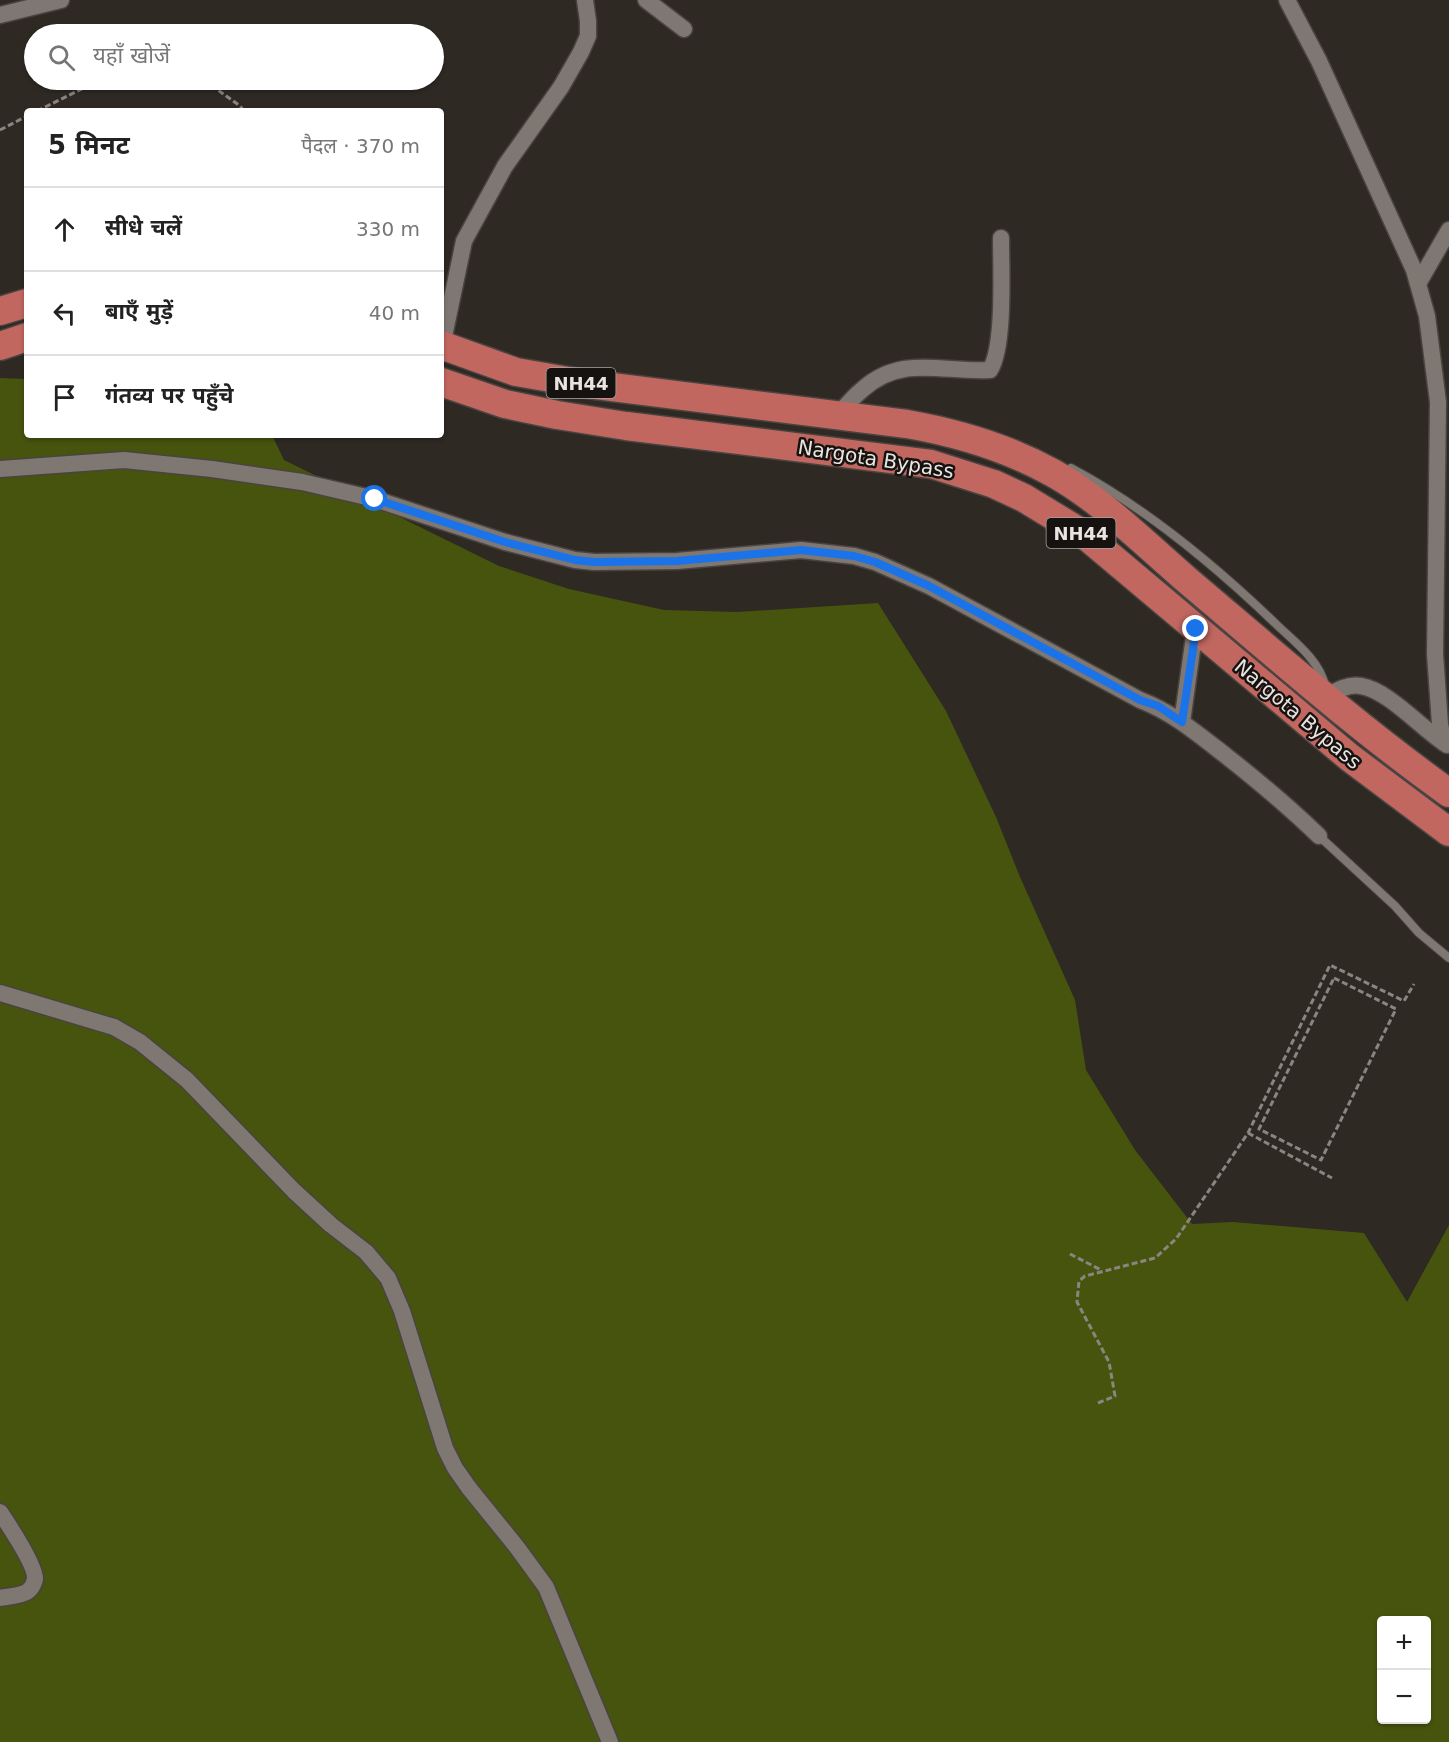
<!DOCTYPE html>
<html lang="hi">
<head>
<meta charset="utf-8">
<style>
	body { margin:0; font-family:"DejaVu Sans","Noto Sans Devanagari",sans-serif; background:#f6f6f6; color:#222 }
	.controls { position:absolute; right:18px; bottom:18px; display:grid; overflow:hidden; border-radius:6px; box-shadow:0 2px 4px #0004 }
	.controls button { width:54px; height:54px; display:grid; place-items:center; padding:0; border:0; border-bottom:2px solid #e0e0e0; background:#fff; color:#222; font:30px sans-serif }
	.stop { position:absolute; width:18px; height:18px; margin:-14px; border:4px solid #1a73e8; border-radius:50%; background:#fff }
	.stop.end { background:#1a73e8; border-color:#fff; box-shadow:0 2px 6px #0008 }
	.list { margin:0; padding:0; list-style:none }
	h2 { display:flex; justify-content:space-between; align-items:center; height:78px; margin:0; padding:0 24px; font-size:26px }
	h2 small { font-size:20px; font-weight:400; color:#767676 }
	.list li { display:grid; grid-template-columns:39px 1fr auto; gap:18px; align-items:center; box-sizing:border-box; height:84px; padding:0 24px; border-top:2px solid #e0e0e0 }
	.list b { display:block; font-size:22px; white-space:nowrap }
	.list em { font-size:20px; font-style:normal; color:#767676 }
	.icon { flex:none; width:33px; height:33px; fill:none; stroke:currentColor; stroke-width:2; stroke-linecap:round; stroke-linejoin:round }
	.map { position:relative; flex:none; width:1449px; height:1742px; overflow:hidden }
	.search { position:absolute; background:#fff; box-shadow:0 2px 4px #0004; left:24px; top:24px; width:420px; height:66px; display:flex; align-items:center; gap:15px; box-sizing:border-box; padding:0 21px; border-radius:33px; color:#767676; font-size:22px }
	.panel { position:absolute; background:#fff; box-shadow:0 2px 4px #0004; left:24px; top:108px; width:420px; height:330px; border-radius:6px }
	.map>svg:first-child { display:block }
</style>
</head>
<body>
<div class="map">
<svg width="1449" height="1742" viewBox="0 0 1449 1742">
	<rect width="100%" height="100%" fill="#2f2924"/>
	<path fill="#47540d" fill-rule="evenodd" d="M0 378 27 379V435H272L284 460 499 566 569 589 664 610 737 612 878 603 946 711 996 817 1020 877 1075 1000 1086 1070 1135 1150 1192 1224 1233 1222 1364 1233 1407 1302 1449 1225V1742H0ZM1382 1620H1426V1720H1382Z"/>
	<g fill="none" stroke-linecap="round" stroke-linejoin="round">
		<defs>
			<path id="lane" d="M1071 468C1148 509 1216 566 1278 626 1295 642 1320 661 1325 686
				M1319 836 1395 906 1419 933 1449 958"/>
			<path id="street" d="M646 0 684 29
				M1287 0 1319 61 1414 270 1427 316 1438 402 1435 654 1440 724 1444 743
				M0 15 61 0
				M1419 282 1449 230
				M442 346 464 241 505 166 561 87 581 52 588 36V21L585 0
				M837 416C845 407 853 397 863 389 902 354 944 373 990 370 1005 346 1001 269 1001 238
				M0 469 124 460 212 469 302 482 375 499 505 542 575 560 594 562 677 561 801 550 854 556 875 562 929 586 1140 700C1172 712 1198 734 1225 755 1258 781 1289 807 1319 836
				M1326 697C1337 690 1348 684 1361 686 1388 690 1423 730 1447 745
				M1182 722 1195 629
				M0 993 114 1027 140 1042 187 1080 294 1191 331 1225 366 1252 388 1278 402 1311 445 1448 455 1468 469 1488 516 1546 546 1587 610 1742
				M0 1512C8 1524 36 1566 35 1579 35 1580 32 1588 31 1588 26 1596 9 1596 0 1598"/>
			<path id="highway" d="M0 311 27 303
				M441 345 516 372 580 383 907 424C958 433 1008 448 1053 473 1103 501 1145 544 1188 581 1273 653 1358 728 1449 793
				M0 346 27 337
				M441 382 505 404 557 415 626 426 931 464 994 484 1024 498 1085 535 1349 757 1449 832"/>
		</defs>
		<use href="#lane" stroke="#494441" stroke-width="10"/>
		<use href="#street" stroke="#494441" stroke-width="19"/>
		<use href="#highway" stroke="#494441" stroke-width="31"/>
		<path stroke="#8b8581" stroke-width="3" stroke-dasharray="6 3" stroke-linecap="butt" d="M204 80 240 106 244 111
			M37 111 100 80
			M0 130 27 116
			M1334 978 1396 1009 1321 1160 1259 1129Z
			M1248 1133 1332 1178
			M1070 1254 1101 1270
			M1098 1403 1115 1396 1109 1362 1077 1302 1079 1281 1085 1276 1155 1258 1176 1239 1248 1133 1330 965 1404 1001 1414 984"/>
		<use href="#lane" stroke="#7f7772" stroke-width="8"/>
		<use href="#street" stroke="#7f7772" stroke-width="16"/>
		<use href="#highway" stroke="#c16760" stroke-width="28"/>
	</g>
	<g fill="none" stroke-linecap="round" stroke-linejoin="round">
		<path stroke="#1a73e8" stroke-width="8" d="M375 499 505 542 575 560 594 562 677 561 801 550 854 556 875 562 929 586 1140 700 1158 706 1182 722 1196 629"/>
	</g>
	<g text-anchor="middle" dominant-baseline="central" stroke-width="5" stroke-linejoin="round" paint-order="stroke">
		<g fill="#151210" stroke="#a9a5a2" stroke-width="1.5">
			<rect x="546.5" y="368" width="69" height="30" rx="4.5"/>
			<rect x="1046.5" y="518" width="69" height="30" rx="4.5"/>
		</g>
		<g font-size="18" font-weight="bold" fill="#e9e4e1">
			<text x="581" y="383">NH44</text>
			<text x="1081" y="533">NH44</text>
		</g>
		<g font-size="20" fill="#e9e4e1" stroke="#151210">
			<text transform="translate(876 459) rotate(9)">Nargota Bypass</text>
			<text transform="translate(1298 714) rotate(40)">Nargota Bypass</text>
		</g>
	</g>
</svg>
<div class="controls">
<button>+</button>
<button>−</button>
</div>
<div class="stop" style="left:375px;top:499px"></div>
<div class="stop end" style="left:1196px;top:629px"></div>
<div class="search"><svg class="icon" aria-label="search" viewBox="0 0 24 24"><circle cx="10" cy="10" r="6"/><path d="M15 15l6 6"/></svg>यहाँ खोजें</div>
<section class="panel">
<h2>5 मिनट<small>पैदल · 370 m</small></h2>
<ul class="list">
<li><svg class="icon" aria-label="ahead" viewBox="0 0 24 24"><path d="M12 20V5M6 11l6-6 6 6"/></svg><div><b>सीधे चलें</b></div><em>330 m</em></li>
<li><svg class="icon" aria-label="left" viewBox="0 0 24 24"><path d="M17 20v-9H6M10 6l-5 5 5 5"/></svg><div><b>बाएँ मुड़ें</b></div><em>40 m</em></li>
<li><svg class="icon" aria-label="arrive" viewBox="0 0 24 24"><path d="M6 21V4h12l-3 4 3 4H6"/></svg><div><b>गंतव्य पर पहुँचे</b></div></li>
</ul>
</section>
</div>
</body>
</html>
